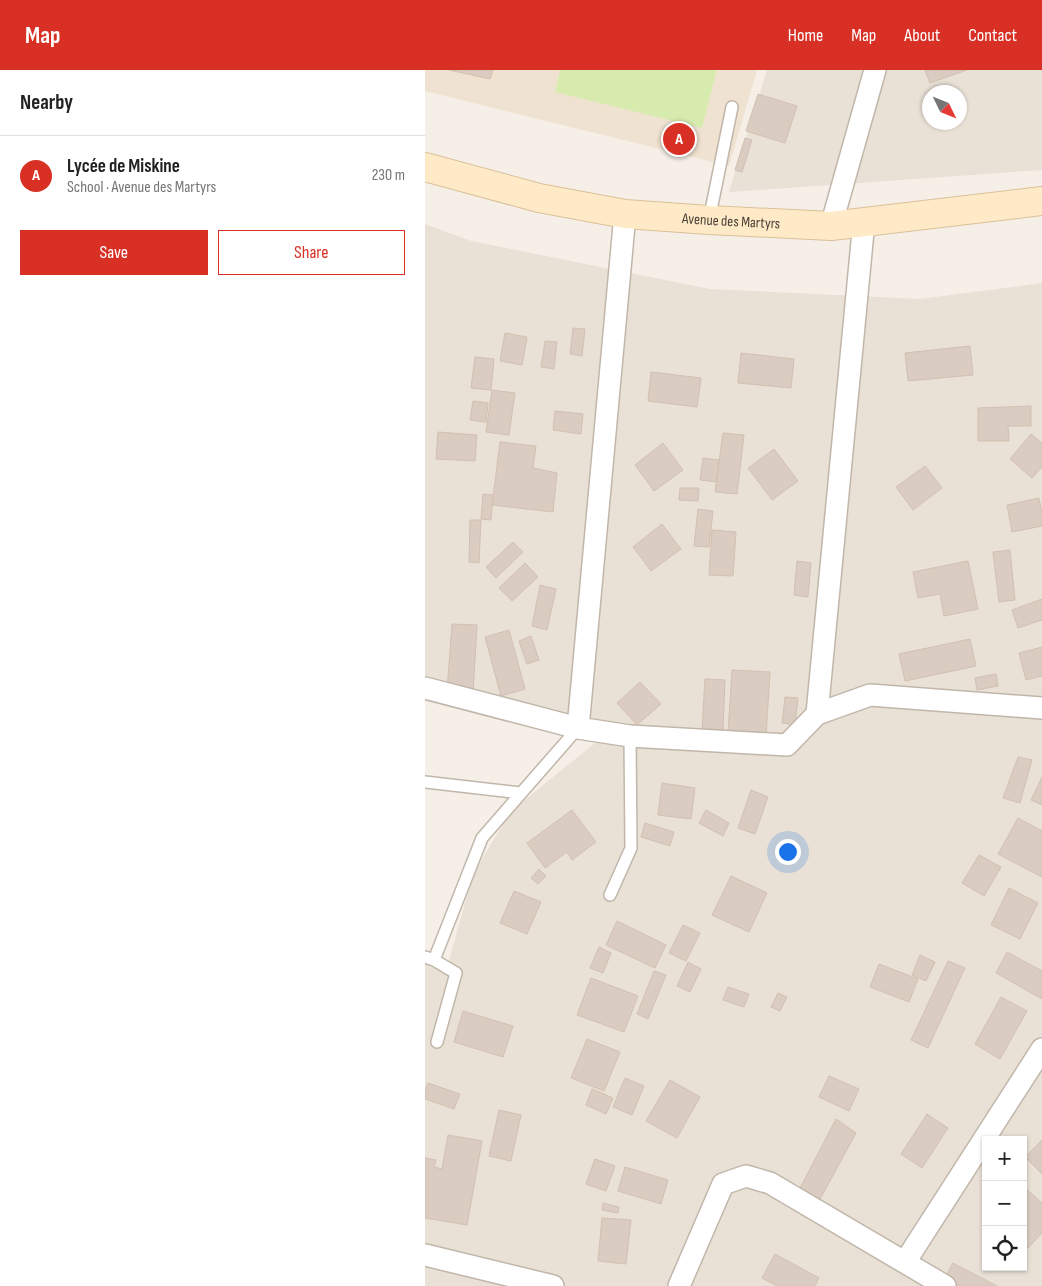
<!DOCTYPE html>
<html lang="en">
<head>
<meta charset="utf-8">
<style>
	body { margin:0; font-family:"Sofia Sans Condensed",sans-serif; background:#f6f6f6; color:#222 }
	.controls { position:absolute; right:15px; bottom:15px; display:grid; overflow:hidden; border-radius:0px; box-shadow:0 1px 4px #0004 }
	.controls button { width:45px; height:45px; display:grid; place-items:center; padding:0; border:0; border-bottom:1px solid #e0e0e0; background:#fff; color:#222; font:25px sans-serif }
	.compass { position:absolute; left:497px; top:15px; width:45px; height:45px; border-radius:50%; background:#fff; box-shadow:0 1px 4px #0004; rotate:133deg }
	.you { position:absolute; left:362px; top:781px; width:18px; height:18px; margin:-12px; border:4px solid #fff; border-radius:50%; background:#1a73e8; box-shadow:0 0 0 8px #1a73e833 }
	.badge { display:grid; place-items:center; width:32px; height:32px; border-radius:50%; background:#d93025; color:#fff; font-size:16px; font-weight:700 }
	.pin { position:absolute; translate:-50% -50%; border:2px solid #fff; box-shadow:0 1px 5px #0006 }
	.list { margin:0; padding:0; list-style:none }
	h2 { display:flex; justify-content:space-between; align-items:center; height:65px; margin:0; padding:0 20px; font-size:21px }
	h2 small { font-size:16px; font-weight:400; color:#767676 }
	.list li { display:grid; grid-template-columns:32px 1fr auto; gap:15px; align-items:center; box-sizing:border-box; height:80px; padding:0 20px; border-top:1px solid #e0e0e0 }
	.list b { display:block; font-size:19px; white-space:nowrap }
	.list p { margin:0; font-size:16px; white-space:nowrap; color:#767676 }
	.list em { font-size:16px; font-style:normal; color:#767676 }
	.actions { display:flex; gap:10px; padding:15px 20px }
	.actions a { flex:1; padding:11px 0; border:1px solid #d93025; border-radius:0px; text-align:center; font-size:18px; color:#d93025 }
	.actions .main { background:#d93025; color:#fff }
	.icon { flex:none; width:28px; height:28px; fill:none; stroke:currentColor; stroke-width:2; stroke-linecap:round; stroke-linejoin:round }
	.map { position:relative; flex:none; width:617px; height:1216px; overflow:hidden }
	header { display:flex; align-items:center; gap:30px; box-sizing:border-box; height:70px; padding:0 25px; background:#d93025; color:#fff }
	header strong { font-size:24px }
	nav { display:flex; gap:28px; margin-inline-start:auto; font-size:18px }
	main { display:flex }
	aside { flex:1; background:#fff }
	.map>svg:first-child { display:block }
</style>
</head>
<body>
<header>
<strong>Map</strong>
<nav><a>Home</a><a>Map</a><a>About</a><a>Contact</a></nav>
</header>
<main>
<aside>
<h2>Nearby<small></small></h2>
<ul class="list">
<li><span class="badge">A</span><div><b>Lycée de Miskine</b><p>School · Avenue des Martyrs</p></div><em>230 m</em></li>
</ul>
<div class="actions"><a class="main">Save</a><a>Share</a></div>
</aside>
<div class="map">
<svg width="617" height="1216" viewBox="0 0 617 1216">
	<rect width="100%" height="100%" fill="#f5efe8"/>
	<path fill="#e9e0d6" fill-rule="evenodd" d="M342 0H617V100L304 122ZM504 22H534V52H504Z
		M0 154 46 171 285 219 495 229 617 213V1216H0V895L21 902 48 804 86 741 195 653 169 652 0 607ZM561 1070H598V1197H561Z"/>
	<path fill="#efe2d1" d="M0 0H332L304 96 0 21Z"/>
	<path fill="#d8ebaf" d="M135 0H292L277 58 130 22Z"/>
	<path fill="#daccc0" stroke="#d3c0b0" d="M24 0H68L65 9Z
		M500 0H542L505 13Z
		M333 24 372 36 360 73 321 61Z
		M320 68 327 70 317 102 310 100Z
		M148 258 160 259 157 286 145 284Z
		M80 263 102 267 97 295 75 291Z
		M120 271 132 272 129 299 116 297Z
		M545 276 548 305 483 311 480 283Z
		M316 283 369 289 366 318 313 313Z
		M50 287 69 289 66 320 46 318Z
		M226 302 276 308 272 337 223 331Z
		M67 320 90 323 84 365 61 362Z
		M48 331 63 333 61 352 45 350Z
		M606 336V356H583L584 371H553V338Z
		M130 341 158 344 156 364 128 360Z
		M13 362 52 365 50 391 11 389Z
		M298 363 319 365 312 424 290 422Z
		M606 364 617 373V397L607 408 585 389Z
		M75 372 111 376 108 398 132 403 128 442 67 435Z
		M238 373 258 400 229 421 210 395Z
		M349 379 373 411 347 430 323 398Z
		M278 388 294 390 292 412 275 410Z
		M500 396 517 418 488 440 471 417Z
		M255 418H274L273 431 254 430Z
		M58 424 68 425 66 450 56 449Z
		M614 428 617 443V456L587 462 582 435Z
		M273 439 288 441 284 477 269 476Z
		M45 450H56L54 493 44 492Z
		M237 454 256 479 226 501 208 477Z
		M287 460 311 462 308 506 284 505Z
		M88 472 98 482 71 508 61 497Z
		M585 480 590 530 574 532 568 482Z
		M372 491 386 493 383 527 369 525Z
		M543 491 553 539 519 546 515 524 493 528 488 502Z
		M100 493 113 507 87 531 74 518Z
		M115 515 131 519 122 560 107 556Z
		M617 529V550L593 558 587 540Z
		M27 554 52 555 48 623 22 621Z
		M84 560 100 619 76 626 60 567Z
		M106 566 114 590 102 594 94 571Z
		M545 569 551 596 480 611 474 584Z
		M617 577V606L601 610 594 583Z
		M307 600 345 602 341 666 303 663Z
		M571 604 573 616 552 620 550 608Z
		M280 609 300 610 298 661 277 660Z
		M215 612 236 634 212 655 192 633Z
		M360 627 373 628 370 655 357 653Z
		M593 687 607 690 595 733 578 728Z
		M617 707V735L606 730Z
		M237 713 270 718 266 749 233 745Z
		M326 720 343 727 330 764 313 758Z
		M147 740 171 772 147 790 142 782 120 798 102 773Z
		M281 740 304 753 298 766 274 753Z
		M593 748 617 761V807L573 784Z
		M220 753 249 762 245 776 216 767Z
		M554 785 576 797 559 826 537 813Z
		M114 799 121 806 113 814 106 808Z
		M306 806 342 823 324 862 287 845Z
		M584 818 613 833 595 869 566 855Z
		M89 821 116 832 102 864 75 853Z
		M192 851 241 875 230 898 181 875Z
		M258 855 275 863 261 891 244 883Z
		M174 877 186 883 178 903 165 898Z
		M582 882 617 901V929L571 903Z
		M495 885 510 892 501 911 487 905Z
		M523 891 540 898 503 978 486 970Z
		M263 892 276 899 265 922 252 916Z
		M454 894 493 909 484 932 445 917Z
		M229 901 241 905 223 949 212 944Z
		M166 908 213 926 199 962 152 945Z
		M303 917 324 924 319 937 298 930Z
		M353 923 362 927 355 941 346 937Z
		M576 927 602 941 575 989 550 974Z
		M38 941 88 956 78 987 29 972Z
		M162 969 195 982 179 1021 146 1008Z
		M404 1006 434 1019 424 1041 394 1027Z
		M200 1008 219 1016 207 1045 188 1037Z
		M245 1010 275 1027 252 1068 221 1051Z
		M3 1013 35 1024 29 1039 0 1029V1020Z
		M167 1019 188 1028 181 1044 161 1035Z
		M74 1040 96 1045 86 1091 64 1086Z
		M502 1044 523 1058 497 1098 476 1084Z
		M411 1049 431 1063 394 1131 374 1120Z
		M23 1065 57 1071 42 1155 0 1148V1088L11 1090 9 1097 17 1099Z
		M617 1070V1104L600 1087Z
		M170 1089 190 1096 181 1121 161 1114Z
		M200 1097 243 1110 236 1134 193 1121Z
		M598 1116 617 1133V1163L603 1178 598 1173Z
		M178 1133 194 1137 193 1143 177 1140Z
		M177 1148 206 1150 201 1194 173 1191Z
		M350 1184 394 1208 390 1216H352L337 1208Z
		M528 1193 572 1216H525L518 1212Z"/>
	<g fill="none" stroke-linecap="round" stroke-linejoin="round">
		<defs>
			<path id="lane" d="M284 150 307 37
				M0 712 96 723
				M185 825 206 778 205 666
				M0 887 9 890 31 903 12 972
				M9 890 57 768 153 658"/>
			<path id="street" d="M406 156 450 0
				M0 618 153 658 205 666 362 675 392 644 445 625 617 638
				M392 644 439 151
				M153 658 200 144
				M0 1185 128 1216
				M480 1192 617 979
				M254 1216 298 1114 321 1106 345 1113 520 1216"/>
			<g id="secondary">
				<path id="s1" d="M0 97 114 128 200 144 284 150 406 156 617 131"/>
			</g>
		</defs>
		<use href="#lane" stroke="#c1b6aa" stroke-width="14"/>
		<use href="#street" stroke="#c1b6aa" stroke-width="24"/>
		<use href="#secondary" stroke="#dac098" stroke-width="30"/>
		<use href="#lane" stroke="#fff" stroke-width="11"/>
		<use href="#street" stroke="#fff" stroke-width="21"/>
		<use href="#secondary" stroke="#ffeac8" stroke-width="28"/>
	</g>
	<g text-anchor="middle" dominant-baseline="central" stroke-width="4" stroke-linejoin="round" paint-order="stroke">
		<g font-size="15" fill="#493f36" stroke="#fff">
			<text stroke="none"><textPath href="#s1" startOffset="312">Avenue des Martyrs</textPath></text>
		</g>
	</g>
</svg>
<div class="controls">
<button>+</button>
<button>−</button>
<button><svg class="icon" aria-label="locate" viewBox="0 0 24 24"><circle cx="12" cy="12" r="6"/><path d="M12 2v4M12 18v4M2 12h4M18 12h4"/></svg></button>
</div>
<svg class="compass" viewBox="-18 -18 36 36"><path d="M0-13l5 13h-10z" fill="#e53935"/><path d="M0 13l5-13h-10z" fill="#767676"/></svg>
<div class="you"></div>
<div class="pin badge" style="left:254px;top:69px">A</div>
</div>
</main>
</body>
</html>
